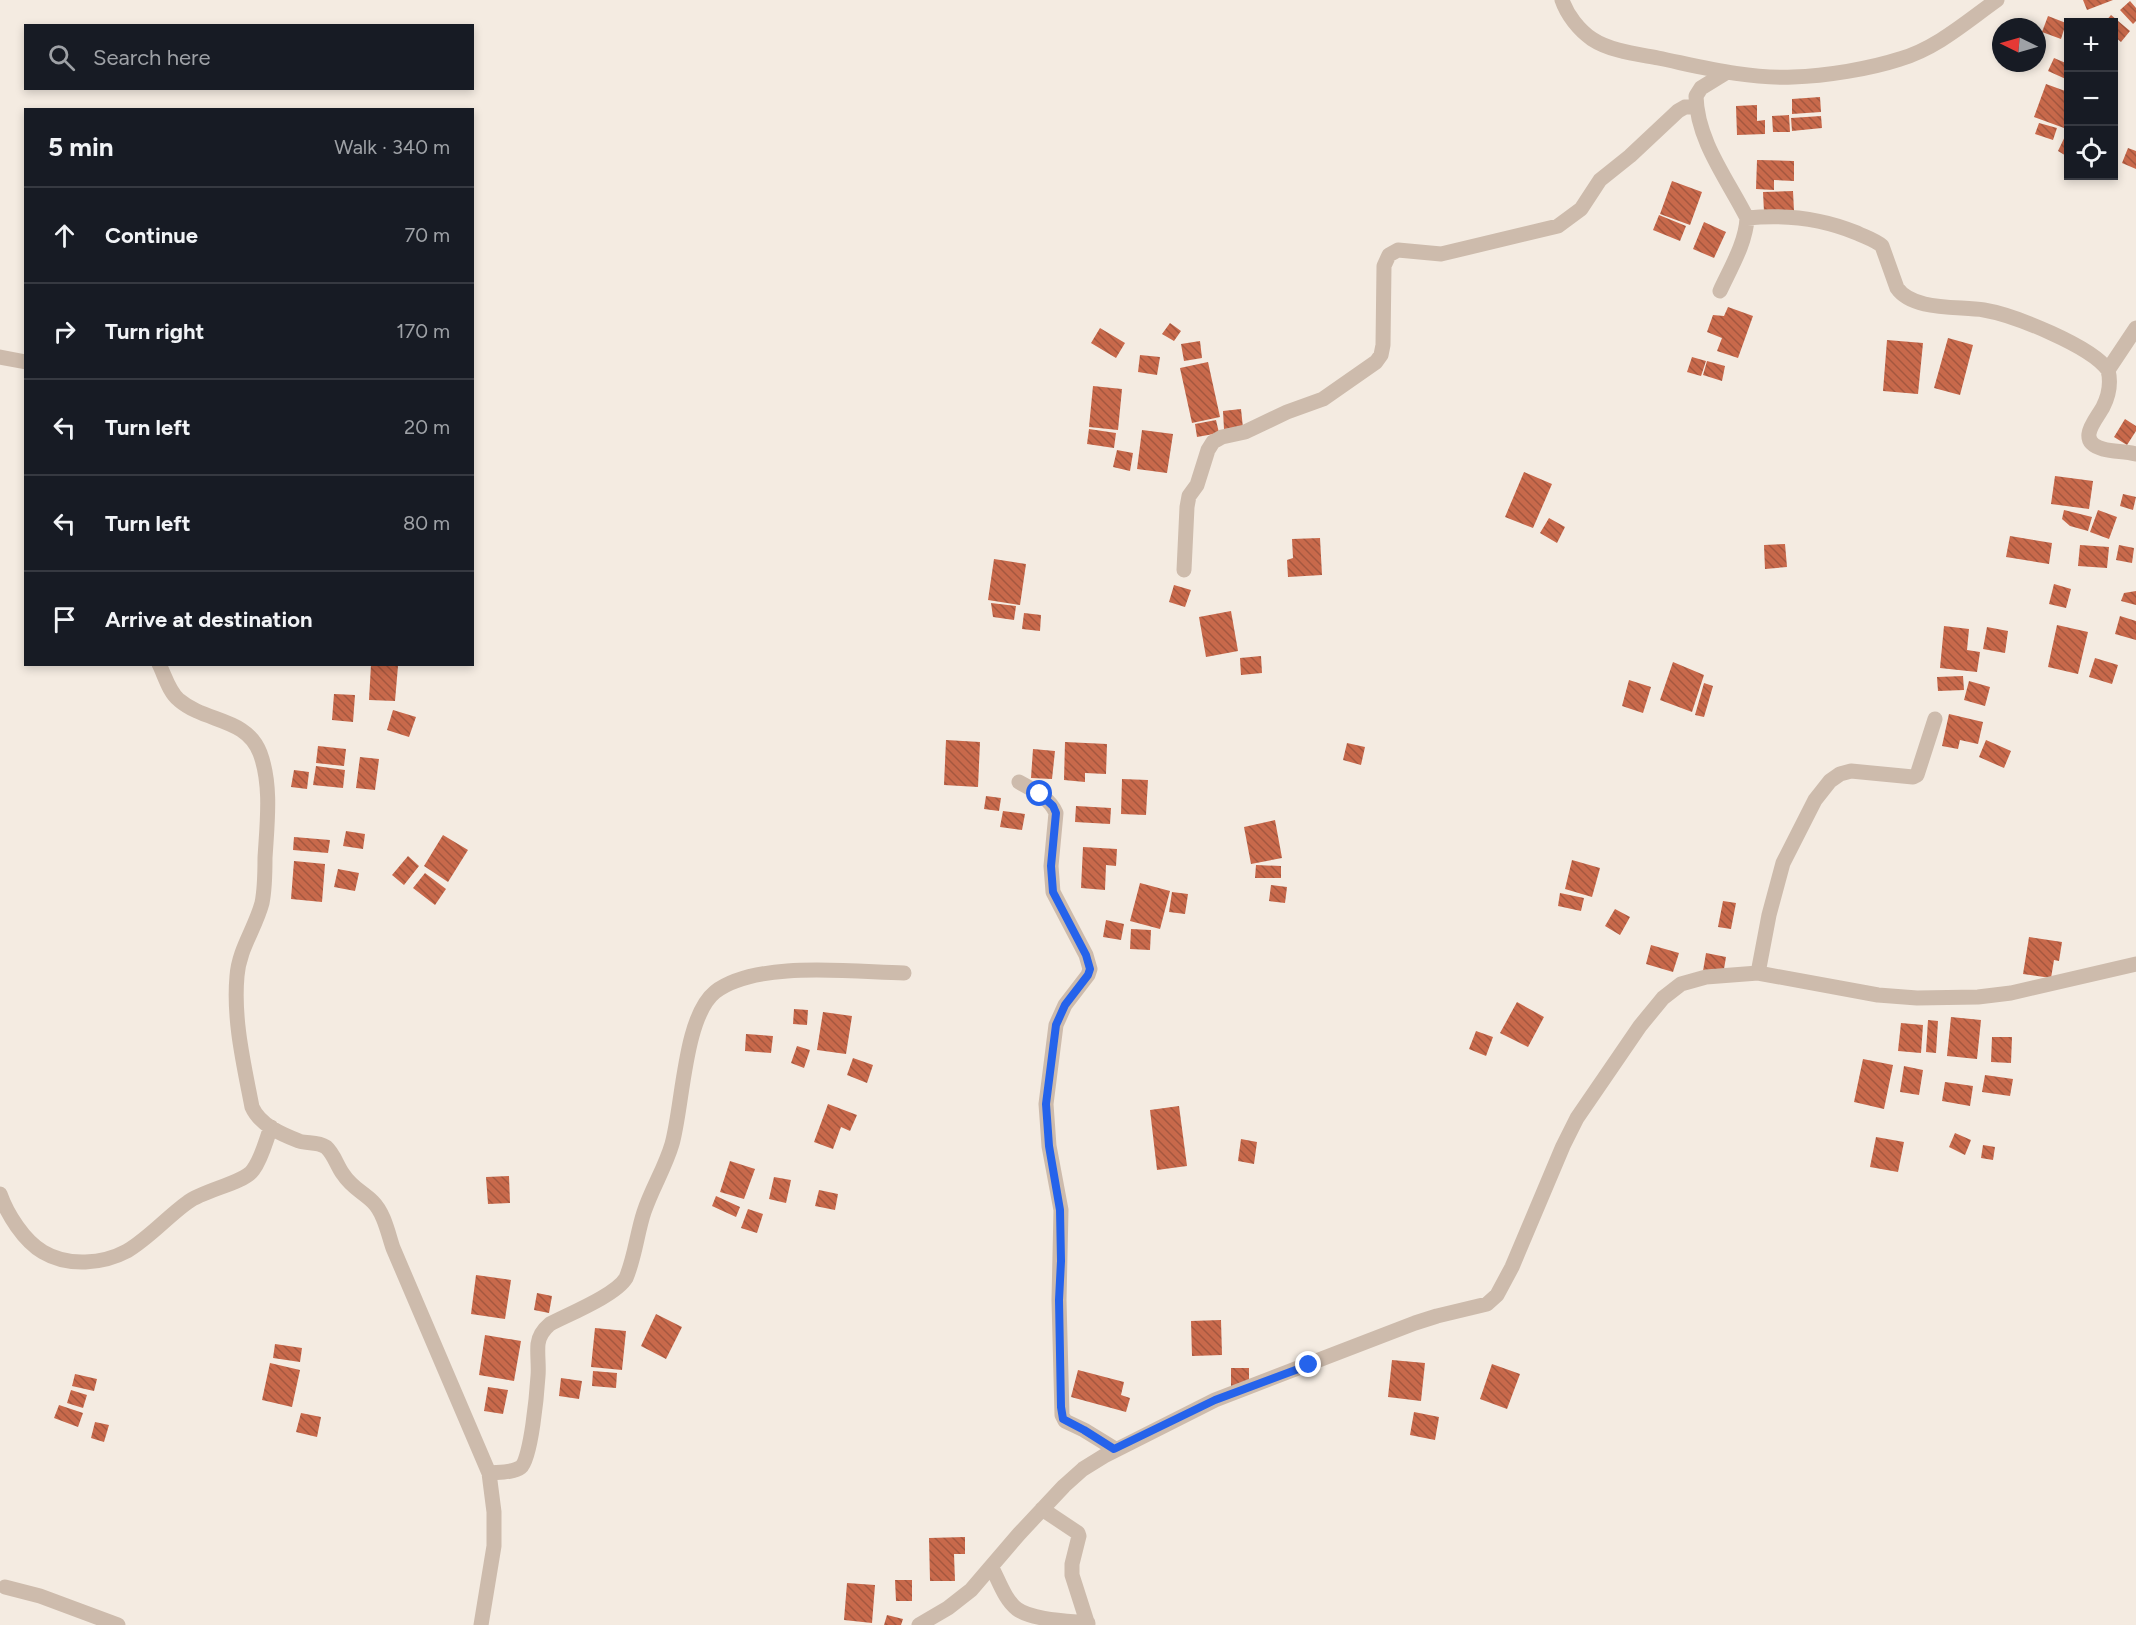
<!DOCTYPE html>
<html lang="en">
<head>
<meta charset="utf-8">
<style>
	body { margin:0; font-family:Figtree,sans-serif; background:#242831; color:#f1f3f6 }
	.controls { position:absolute; right:18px; top:18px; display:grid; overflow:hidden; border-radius:0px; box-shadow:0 3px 9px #0003 }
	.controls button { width:54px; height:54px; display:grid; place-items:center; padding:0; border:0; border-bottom:2px solid #363941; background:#171b24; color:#f1f3f6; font:30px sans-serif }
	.compass { position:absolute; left:1992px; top:18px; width:54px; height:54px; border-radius:50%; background:#171b24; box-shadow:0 3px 9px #0003; rotate:275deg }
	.stop { position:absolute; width:18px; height:18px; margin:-14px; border:4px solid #2563eb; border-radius:50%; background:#fff }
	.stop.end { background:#2563eb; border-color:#fff; box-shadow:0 2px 6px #0008 }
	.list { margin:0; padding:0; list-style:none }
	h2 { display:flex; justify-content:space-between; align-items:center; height:78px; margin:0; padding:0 24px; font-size:26px }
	h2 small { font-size:20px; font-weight:400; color:#9ea1a6 }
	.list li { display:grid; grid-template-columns:39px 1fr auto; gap:18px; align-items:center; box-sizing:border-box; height:96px; padding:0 24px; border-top:2px solid #363941 }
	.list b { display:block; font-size:22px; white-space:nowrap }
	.list em { font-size:20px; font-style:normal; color:#9ea1a6 }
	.icon { flex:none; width:33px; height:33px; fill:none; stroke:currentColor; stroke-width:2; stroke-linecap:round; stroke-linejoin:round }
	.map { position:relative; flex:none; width:2136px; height:1625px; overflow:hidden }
	.search { position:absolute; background:#171b24; box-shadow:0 3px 9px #0003; left:24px; top:24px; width:450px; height:66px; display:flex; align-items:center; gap:15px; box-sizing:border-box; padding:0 21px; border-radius:0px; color:#9ea1a6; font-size:22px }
	.panel { position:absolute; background:#171b24; box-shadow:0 3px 9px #0003; left:24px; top:108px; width:450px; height:558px; border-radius:0px }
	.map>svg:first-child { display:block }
</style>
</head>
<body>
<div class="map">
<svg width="2136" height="1625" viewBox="0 0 2136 1625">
	<defs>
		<pattern id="building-back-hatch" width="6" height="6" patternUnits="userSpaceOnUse" patternTransform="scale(1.5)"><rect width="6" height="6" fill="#c8694b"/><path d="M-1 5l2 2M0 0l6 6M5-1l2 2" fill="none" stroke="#a4573f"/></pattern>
	</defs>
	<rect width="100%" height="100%" fill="#f4ebe1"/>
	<path fill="url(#building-back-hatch)" d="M2083 0H2113L2087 10Z
		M2130 1 2136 8V21L2133 24 2120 10Z
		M2111 15 2130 31 2121 42 2114 36V22H2105Z
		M2048 16 2066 23 2061 39 2042 32Z
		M2054 58 2068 64V80L2048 71Z
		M2046 84 2068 92V114L2064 128 2034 117Z
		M1820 97 1821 112 1792 114V99Z
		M1757 105V121L1765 120V134L1737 135 1736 106Z
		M1789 115 1790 132H1773L1772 116Z
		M1821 116 1822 128 1792 131 1791 118Z
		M2039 123 2057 128 2053 140 2035 134Z
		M2068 130V157L2058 151Z
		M2128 148 2136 151V169L2122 163Z
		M1757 160 1794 161V181L1774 180V190L1756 189Z
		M1672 181 1702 192 1690 225 1660 214Z
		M1793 191 1794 211 1764 212 1763 192Z
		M1659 215 1686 226 1680 241 1653 230Z
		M1704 222 1726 232 1714 258 1693 249Z
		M1728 307 1753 316 1738 358 1717 351 1722 338 1707 332 1713 315 1724 316Z
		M1170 323 1181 331 1174 341 1162 334Z
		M1100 328 1125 343 1116 358 1091 343Z
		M1948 338 1973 345 1960 395 1934 388Z
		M1887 340 1923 343 1918 394 1883 391Z
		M1200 341 1202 358 1184 361 1181 344Z
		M1140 355 1160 357 1157 375 1138 372Z
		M1692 357 1706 361 1701 376 1687 372Z
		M1707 361 1725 366 1722 381 1703 375Z
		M1208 362 1220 417 1192 423 1180 368Z
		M1093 386 1122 389 1118 430 1089 427Z
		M1241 409 1243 428 1224 429 1223 411Z
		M2125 419 2136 426V431L2127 445 2114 437Z
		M1216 420 1219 433 1197 437 1195 424Z
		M1089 429 1116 433 1114 448 1087 444Z
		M1142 430 1173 434 1167 473 1137 469Z
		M1117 450 1133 453 1130 471 1113 467Z
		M1524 472 1552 484 1533 528 1505 517Z
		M2055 476 2093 481 2089 509 2051 504Z
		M2123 494 2136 497 2133 510 2120 506Z
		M2064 510 2092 517 2088 531 2070 526 2062 519Z
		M2098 510 2117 517 2109 539 2090 532Z
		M1549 518 1565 527 1557 543 1540 533Z
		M2010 536 2052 543 2049 564 2006 557Z
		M1320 538 1322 575 1288 577 1287 560 1293 558 1292 539Z
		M1785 544 1787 567 1765 569 1764 545Z
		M2080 545 2109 547 2107 568 2078 566Z
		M2119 545 2134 548 2132 563 2116 560Z
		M994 559 1026 564 1020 605 988 600Z
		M2054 584 2071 589 2066 608 2049 604Z
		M1174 585 1191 590 1185 607 1169 602Z
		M2136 591V605L2121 601 2124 593Z
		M991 603 1016 606 1014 620 993 617Z
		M1231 611 1238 651 1206 657 1199 617Z
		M1024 613 1041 615 1040 631 1022 629Z
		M2120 616 2136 621V640L2115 634Z
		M2057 625 2088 632 2078 674 2048 667Z
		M1944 626 1969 629 1967 650 1980 652 1977 672 1940 668Z
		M1987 627 2008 631 2005 653 1983 649Z
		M1261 656 1262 673 1241 675 1240 658Z
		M2095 658 2118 665 2112 684 2089 677Z
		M1673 662 1704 675 1692 712 1660 700Z
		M371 665 398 666 395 701 369 700Z
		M1963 676 1964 690 1938 691 1937 677Z
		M1629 680 1651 687 1643 713 1622 706Z
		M1969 681 1990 687 1985 706 1964 700Z
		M1704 683 1713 686 1704 717 1695 715Z
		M334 694 355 695 353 722 332 720Z
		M393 710 416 717 409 737 387 730Z
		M1949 714 1983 722 1978 744 1960 740 1958 749 1942 746Z
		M946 740 980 742 978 787 944 785Z
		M1986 740 2011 751 2004 768 1979 757Z
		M1065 742 1107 744 1106 774 1085 773V782L1064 780Z
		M1347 743 1365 747 1361 765 1343 760Z
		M318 746 346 749 344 766 316 763Z
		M1033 749 1055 751 1052 779 1031 778Z
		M360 757 379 759 375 790 356 788Z
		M316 766 345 770 343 788 313 785Z
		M294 770 309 772 307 789 291 787Z
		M1122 779 1148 780 1146 815 1121 814Z
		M986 796 1001 798 999 811 984 809Z
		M1076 806 1111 808 1110 824 1075 822Z
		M1003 811 1025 814 1022 830 1000 827Z
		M1275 820 1282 858 1251 864 1244 827Z
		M346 831 365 834 363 849 343 846Z
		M443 835 468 850 448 882 424 866Z
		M294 837 330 840 328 853 293 850Z
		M1083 847 1117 849 1116 866 1106 865 1105 890 1081 888Z
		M408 856 419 866 404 885 392 875Z
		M1572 860 1600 868 1592 897 1565 889Z
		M294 861 325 864 322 902 291 899Z
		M1256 865 1281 866V878H1255Z
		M338 869 359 873 355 891 334 887Z
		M425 873 446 889 435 905 413 888Z
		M1140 883 1170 891 1160 929 1130 921Z
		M1271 885 1287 887 1285 903 1269 901Z
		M1172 892 1188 894 1185 914 1169 912Z
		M1560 893 1584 898 1581 911 1558 906Z
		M1723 901 1736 903 1731 929 1718 927Z
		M1615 909 1630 917 1620 935 1605 926Z
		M1106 920 1124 924 1121 940 1103 937Z
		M1131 929 1151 930 1150 950 1130 949Z
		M2029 937 2062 942 2059 961 2054 960 2051 978 2023 974Z
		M1651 945 1679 953 1673 972 1646 964Z
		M1706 953 1726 957 1723 975 1703 971Z
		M1517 1002 1544 1017 1528 1047 1500 1033Z
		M794 1009 808 1010 807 1025 793 1024Z
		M823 1012 852 1016 846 1054 817 1050Z
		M1951 1017 1981 1020 1977 1059 1947 1056Z
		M1928 1020 1938 1021 1936 1053 1926 1052Z
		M1901 1023 1923 1025 1921 1053 1898 1051Z
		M1476 1031 1493 1037 1486 1056 1469 1049Z
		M746 1034 773 1036 771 1053 745 1051Z
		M1992 1037H2012L2011 1063 1991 1062Z
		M797 1046 810 1050 804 1068 791 1063Z
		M853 1058 873 1065 867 1083 847 1075Z
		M1863 1059 1893 1065 1884 1109 1854 1102Z
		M1904 1066 1923 1070 1919 1095 1900 1092Z
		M1985 1075 2013 1079 2010 1096 1982 1092Z
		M1945 1082 1973 1086 1970 1106 1942 1101Z
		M828 1104 857 1115 850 1131 841 1127 833 1149 814 1142Z
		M1179 1106 1187 1166 1157 1170 1150 1110Z
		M1955 1133 1971 1140 1965 1155 1949 1147Z
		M1876 1137 1904 1142 1898 1172 1870 1167Z
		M1241 1139 1257 1142 1254 1164 1238 1161Z
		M1983 1145 1995 1147 1993 1160 1981 1158Z
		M730 1161 755 1169 744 1199 720 1192Z
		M509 1176 510 1203 488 1204 486 1177Z
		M774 1177 791 1180 786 1203 769 1199Z
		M819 1190 838 1194 835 1210 815 1206Z
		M716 1196 740 1207 736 1217 712 1206Z
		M748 1209 763 1214 757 1233 741 1228Z
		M476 1275 511 1280 505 1319 471 1314Z
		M537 1293 552 1296 549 1313 534 1310Z
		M656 1314 682 1327 666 1359 641 1346Z
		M1221 1320 1222 1355 1192 1356 1191 1321Z
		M595 1328 626 1331 622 1370 591 1367Z
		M485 1335 521 1341 514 1381 479 1375Z
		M275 1344 302 1348 300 1362 273 1358Z
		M1392 1360 1425 1363 1421 1401 1388 1397Z
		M270 1363 300 1370 292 1407 262 1400Z
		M1492 1364 1520 1374 1507 1409 1480 1399Z
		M1231 1368H1249V1388H1231Z
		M1078 1370 1124 1382 1121 1395 1130 1398 1126 1412 1071 1397Z
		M593 1371 617 1373 616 1388 592 1386Z
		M75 1374 97 1379 94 1391 72 1386Z
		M561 1378 582 1381 579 1399 559 1396Z
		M488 1387 508 1390 503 1414 484 1411Z
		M71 1390 87 1395 83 1408 67 1403Z
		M59 1405 83 1413 78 1427 54 1418Z
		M1414 1412 1439 1417 1435 1440 1410 1435Z
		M301 1413 321 1417 317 1437 296 1432Z
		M95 1422 109 1425 104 1442 91 1438Z
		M965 1537V1554H954L955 1581H930L929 1538Z
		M895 1580H912V1601H896Z
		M847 1583 875 1585 872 1623 844 1620Z
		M887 1615 903 1619 901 1625H884Z"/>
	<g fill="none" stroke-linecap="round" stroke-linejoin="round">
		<path stroke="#cdbbac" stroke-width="15" d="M1562 0C1567 15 1579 30 1592 39 1610 51 1637 54 1658 58 1702 67 1747 79 1793 77 1826 76 1869 69 1900 59 1937 48 1966 22 1997 0
			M1747 218C1786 214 1821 218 1857 233 1865 237 1875 240 1882 246L1897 288C1913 311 1958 306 1984 310 2014 315 2091 346 2108 370 2111 382 2109 395 2103 407 2096 420 2075 441 2103 449 2114 452 2125 451 2136 454
			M1720 291C1730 269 1746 243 1747 218 1728 180 1697 141 1696 96L1701 88 1727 72
			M0 357 26 362
			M2108 370 2136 328
			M1184 570 1187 507 1189 496 1197 485 1208 450 1213 442 1222 437 1245 432 1287 412 1323 399 1376 362 1381 355 1383 345 1384 266 1389 255 1398 250 1441 254 1558 226 1581 209 1600 180 1630 156 1678 111 1685 107 1696 106
			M159 664C165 676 169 692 179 700 206 723 246 717 260 753 272 785 267 824 265 858 265 873 265 888 262 903 255 929 239 949 237 976 233 1020 244 1065 252 1107 260 1125 281 1134 299 1141 308 1144 317 1141 326 1147 334 1154 337 1166 343 1174 352 1188 363 1192 373 1202 384 1213 388 1233 393 1248L489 1473 494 1512V1546L481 1625
			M1019 782C1033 790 1049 797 1056 813L1051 866 1053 892 1086 955 1090 969 1088 975 1065 1005 1056 1025 1046 1104 1049 1146 1061 1210 1059 1300 1062 1415 1065 1421 1084 1430 1115 1449
			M1758 973 1769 915 1783 863 1815 800 1830 781 1840 774 1851 771 1913 777 1917 775 1935 719
			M0 1194C7 1214 24 1241 43 1252 68 1267 103 1264 127 1251 149 1238 167 1217 188 1202 204 1190 244 1183 253 1170 262 1158 266 1140 271 1127
			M489 1473C499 1472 513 1473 521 1467 531 1459 537 1392 538 1376 539 1366 537 1354 538 1344 539 1336 544 1329 550 1324 569 1314 616 1295 626 1278 635 1257 637 1233 644 1212 652 1188 665 1168 672 1144 683 1105 684 1017 715 992 756 960 853 972 904 973
			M1042 1509 1078 1533 1079 1536 1072 1564V1575L1088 1625
			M992 1568C999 1581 1005 1600 1017 1609 1032 1620 1069 1621 1088 1623
			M5 1587 40 1596 118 1625
			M919 1625 948 1608 971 1590 1019 1534 1064 1486 1083 1469 1104 1456 1215 1400 1415 1323 1437 1316 1487 1304 1497 1295 1512 1267 1563 1146 1577 1118 1640 1026 1663 998 1681 984 1706 977 1758 973 1878 995 1917 998 1978 997 2011 993 2136 964"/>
	</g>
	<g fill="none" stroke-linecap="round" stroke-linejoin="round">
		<path stroke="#2563eb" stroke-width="8" d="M1040 794 1053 806 1056 813 1051 866 1053 892 1086 955 1090 969 1088 975 1065 1005 1056 1025 1046 1104 1049 1146 1060 1210 1061 1261 1059 1300 1061 1407 1063 1419 1084 1430 1114 1449 1215 1400 1309 1365"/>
	</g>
</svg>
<div class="controls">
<button>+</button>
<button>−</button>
<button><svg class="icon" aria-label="locate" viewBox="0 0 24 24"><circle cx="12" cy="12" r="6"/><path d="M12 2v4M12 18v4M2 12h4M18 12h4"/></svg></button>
</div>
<svg class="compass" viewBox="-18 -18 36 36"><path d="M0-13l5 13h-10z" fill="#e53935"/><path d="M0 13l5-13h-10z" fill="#9ea1a6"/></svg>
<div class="stop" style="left:1040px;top:794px"></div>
<div class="stop end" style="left:1309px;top:1365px"></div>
<div class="search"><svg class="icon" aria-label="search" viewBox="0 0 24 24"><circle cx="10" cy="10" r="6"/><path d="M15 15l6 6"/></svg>Search here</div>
<section class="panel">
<h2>5 min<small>Walk · 340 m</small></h2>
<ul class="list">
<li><svg class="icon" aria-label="ahead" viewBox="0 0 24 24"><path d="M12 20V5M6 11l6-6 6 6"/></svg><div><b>Continue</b></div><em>70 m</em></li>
<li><svg class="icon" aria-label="right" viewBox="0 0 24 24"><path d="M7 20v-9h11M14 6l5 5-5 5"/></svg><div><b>Turn right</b></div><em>170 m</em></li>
<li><svg class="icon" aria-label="left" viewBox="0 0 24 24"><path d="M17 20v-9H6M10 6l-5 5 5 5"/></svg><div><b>Turn left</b></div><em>20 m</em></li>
<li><svg class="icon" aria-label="left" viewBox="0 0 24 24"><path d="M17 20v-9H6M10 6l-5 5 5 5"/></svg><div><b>Turn left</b></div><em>80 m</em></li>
<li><svg class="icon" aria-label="arrive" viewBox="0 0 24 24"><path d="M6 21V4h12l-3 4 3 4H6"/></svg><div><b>Arrive at destination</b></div></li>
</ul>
</section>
</div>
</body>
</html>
